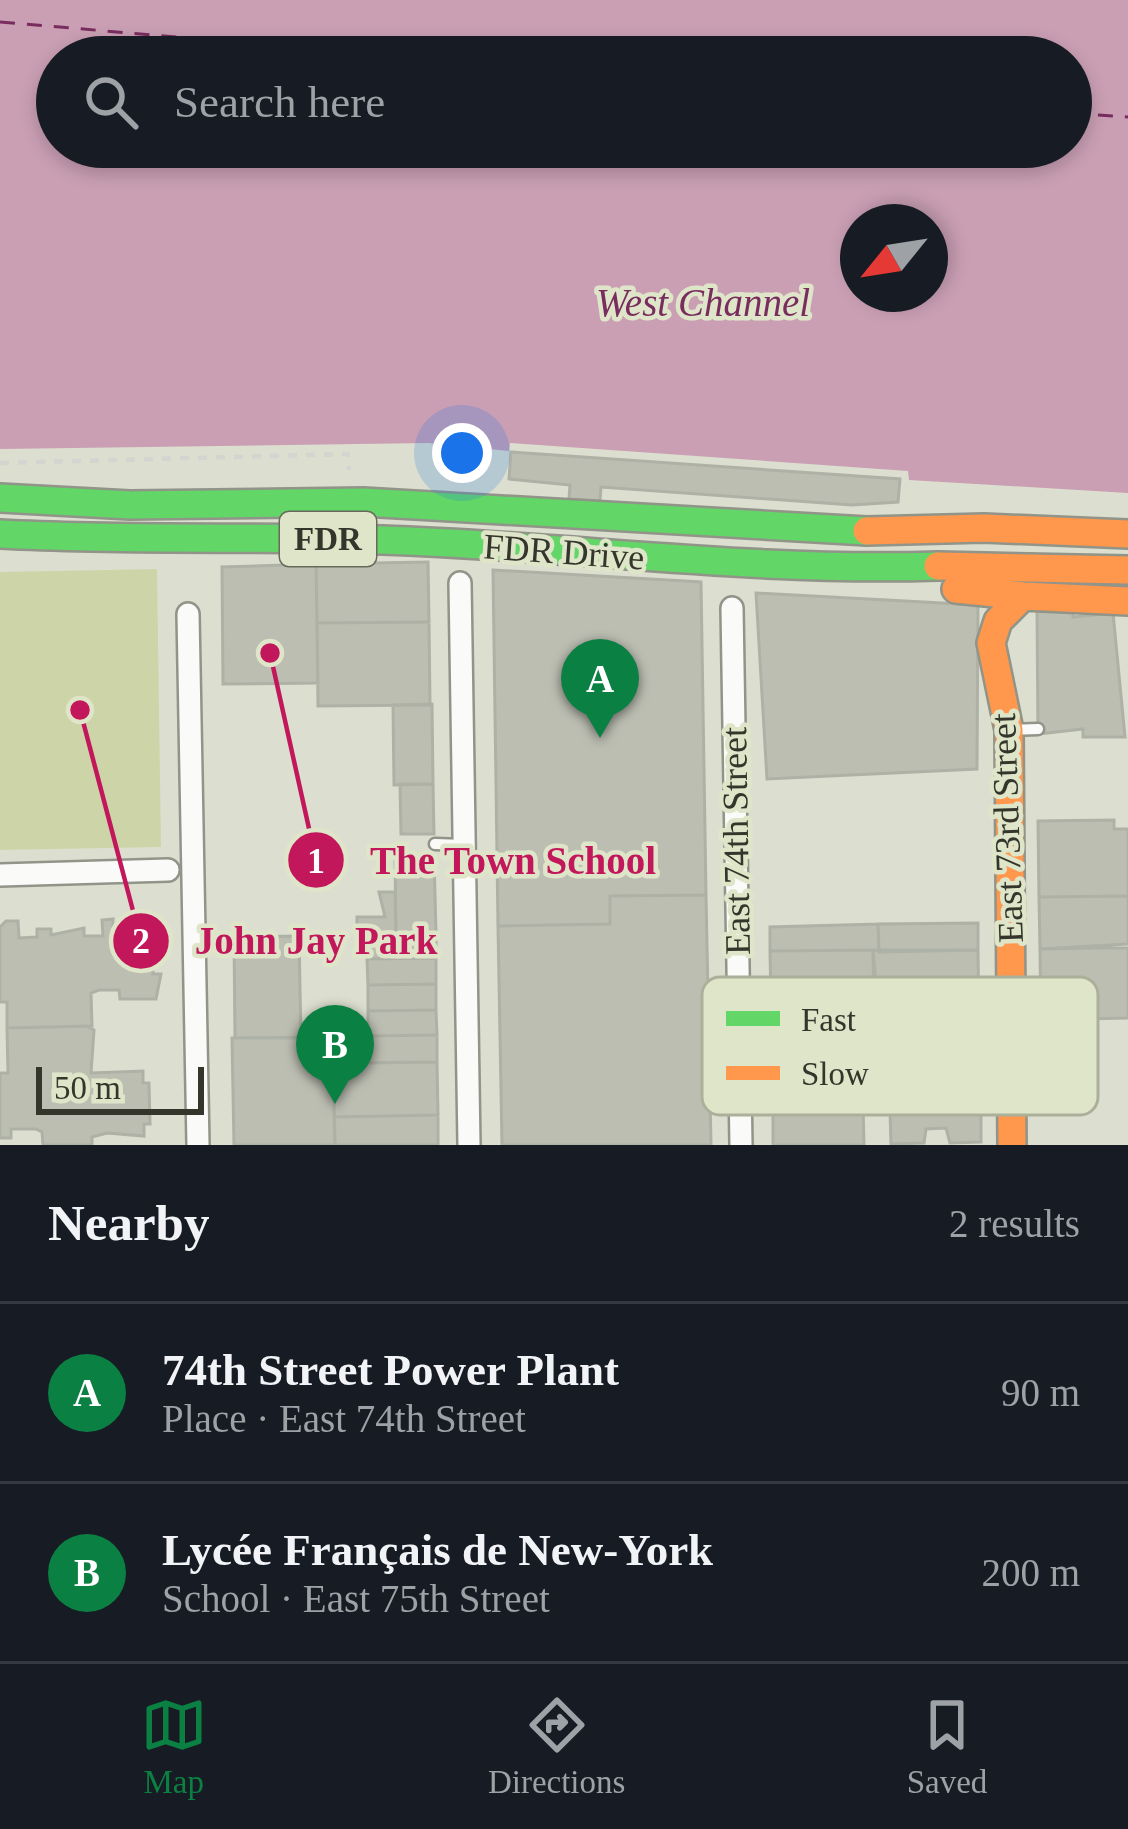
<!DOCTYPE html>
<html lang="en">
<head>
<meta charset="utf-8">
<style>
	body { margin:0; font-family:Georgia,serif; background:#20242c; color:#f1f3f6 }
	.compass { position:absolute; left:840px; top:204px; width:108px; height:108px; border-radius:50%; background:#171b24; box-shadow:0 6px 18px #0003; rotate:240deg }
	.scale { position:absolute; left:36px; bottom:30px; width:168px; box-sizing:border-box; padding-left:12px; border:6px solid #34362b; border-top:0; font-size:33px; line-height:42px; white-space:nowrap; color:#34362b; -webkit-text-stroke:9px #dfe5c9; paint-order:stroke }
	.you { position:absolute; left:462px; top:453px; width:42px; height:42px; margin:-30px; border:9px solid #fff; border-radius:50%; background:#1a73e8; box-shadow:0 0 0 18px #1a73e833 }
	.badge { display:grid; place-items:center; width:78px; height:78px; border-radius:50%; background:#0b8043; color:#fff; font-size:39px; font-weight:700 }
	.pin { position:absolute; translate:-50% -99px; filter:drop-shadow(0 3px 6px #0008) }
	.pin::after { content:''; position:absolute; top:63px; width:42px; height:36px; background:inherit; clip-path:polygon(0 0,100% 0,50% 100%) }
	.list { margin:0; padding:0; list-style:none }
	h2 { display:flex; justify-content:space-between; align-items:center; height:156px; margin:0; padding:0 48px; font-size:51px }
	h2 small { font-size:39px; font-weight:400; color:#9ea1a6 }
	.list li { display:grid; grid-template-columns:78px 1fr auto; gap:36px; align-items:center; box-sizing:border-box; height:180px; padding:0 48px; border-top:3px solid #363941 }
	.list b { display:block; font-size:45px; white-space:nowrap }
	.list p { margin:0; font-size:39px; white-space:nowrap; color:#9ea1a6 }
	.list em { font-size:39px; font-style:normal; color:#9ea1a6 }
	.icon { flex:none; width:66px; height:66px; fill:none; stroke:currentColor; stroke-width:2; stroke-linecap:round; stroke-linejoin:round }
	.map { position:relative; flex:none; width:1128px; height:1145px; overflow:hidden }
	.search { position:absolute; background:#171b24; box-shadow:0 6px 18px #0003; left:36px; right:36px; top:36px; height:132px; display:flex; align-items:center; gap:30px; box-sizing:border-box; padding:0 42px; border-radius:66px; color:#9ea1a6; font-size:45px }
	.sheet { height:516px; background:#171b24 }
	nav { display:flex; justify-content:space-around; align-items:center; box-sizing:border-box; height:168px; border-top:3px solid #363941; background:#171b24; font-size:33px; color:#9ea1a6 }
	nav a { display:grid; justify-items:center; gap:6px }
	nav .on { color:#0b8043 }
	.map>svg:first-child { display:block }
</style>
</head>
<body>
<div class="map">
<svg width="1128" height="1145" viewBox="0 0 1128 1145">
	<rect width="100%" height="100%" fill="#dcdfcf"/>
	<path fill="#cdd5a8" d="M157 569 161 847 0 850V572Z"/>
	<path fill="#ca9fb4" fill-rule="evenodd" d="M0 0H1128V493L909 480 908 471 510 443 509 451 428 443 0 449ZM57 57H1071V147H57ZM858 222H930V294H858Z"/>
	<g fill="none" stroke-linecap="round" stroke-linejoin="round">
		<path stroke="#792d5e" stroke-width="3" stroke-dasharray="15 12" stroke-linecap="butt" d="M0 22 412 57
			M1071 113 1128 117"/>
	</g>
	<path fill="#bcbeb2" stroke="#aeb1a5" stroke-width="3" d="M511 452 900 479 898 502 852 505 601 487 600 501 569 499 570 485 509 479Z
		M428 562 429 622 317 623 316 564Z
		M316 564 318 683 223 684 222 567Z
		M493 570 701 582 706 895 610 896V924L498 926Z
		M756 593 978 605 977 769 767 779Z
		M1037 608 1073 611V617L1113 613 1125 737H1083V729L1038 734Z
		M429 622 430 705 318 706 317 623Z
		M432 704 433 784 394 785 393 705Z
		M400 784H433L434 834H401Z
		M1114 820V829H1128V896L1039 897 1038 821Z
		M434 858 436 932 396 933 395 859Z
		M379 892H395L396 933H357V917H385Z
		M706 895 711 1145H502L498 926 610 924V896Z
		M1128 896V944L1040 949 1039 897Z
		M159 918 160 947H152L153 974H161L156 999H120L119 990H99L91 993 92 1026 7 1028V1002H0V927L6 921H18L19 938 37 937V929H51V935L84 928V936H103L102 920 113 919V925L148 924V919Z
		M978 923V950L879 952 878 924Z
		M878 924 879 950 770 951V927Z
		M436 932V958L367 959V933Z
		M299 936 301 1038H235L234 937Z
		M1098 948H1128V1018L1041 1020 1040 949Z
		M873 950 875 1054 772 1056 770 951Z
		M873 950H978L979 1026 880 1028Z
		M436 958V984L368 985 367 959Z
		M436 984V1010L368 1011V985Z
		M436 1010 437 1035 368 1036V1011Z
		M86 1026 94 1030 91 1073 143 1071V1083H149L150 1124H144V1136L107 1133 92 1137V1145H43L42 1132 36 1129H11V1138H0V1073H8L7 1028Z
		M437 1035V1062L369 1063 368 1036Z
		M333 1037 335 1145H234L232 1038Z
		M437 1062 438 1115 334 1117 333 1063Z
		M958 1103H981V1142L950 1143 946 1128 926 1129 924 1143 891 1144 890 1111 958 1112Z
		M863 1105 864 1145H773V1107Z
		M438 1115V1145H335L334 1117Z"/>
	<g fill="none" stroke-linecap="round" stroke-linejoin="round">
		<defs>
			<path id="lane" d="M1012 730 1038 729
				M435 844 464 845"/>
			<path id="street" d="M460 583 469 1145
				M732 608 741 1145
				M188 614 198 1145
				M0 875 168 870"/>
			<path id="fast" d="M0 498 130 505 363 502 867 531
				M0 534C128 541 255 536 383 540 569 546 752 572 938 566"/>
			<path id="slow" d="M867 531 984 528 1128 534
				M938 566 1128 570
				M956 589 1023 596
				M1012 1145 1009 730 991 643 998 621 1023 596 1128 601"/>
		</defs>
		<use href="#lane" stroke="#919488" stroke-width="15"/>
		<use href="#street" stroke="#919488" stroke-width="26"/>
		<use href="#fast" stroke="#919488" stroke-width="32"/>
		<use href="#slow" stroke="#919488" stroke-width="32"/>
		<path stroke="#d4d4d0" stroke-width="4.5" stroke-dasharray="9 9" stroke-linecap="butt" d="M0 463 348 454 349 470
			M453 474 489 476"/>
		<use href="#lane" stroke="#fafaf8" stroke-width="10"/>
		<use href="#street" stroke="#fafaf8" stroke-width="21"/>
		<use href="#fast" stroke="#63d668" stroke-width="27"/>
		<use href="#slow" stroke="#ff974d" stroke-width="27"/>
	</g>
	<g text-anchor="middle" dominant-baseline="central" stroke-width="9" stroke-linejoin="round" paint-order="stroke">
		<rect fill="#dfe5c9" stroke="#676a5a" stroke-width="3" x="280" y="512" width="96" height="54" rx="9"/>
		<g font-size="33" font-weight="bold" fill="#34362b">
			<text x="328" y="539">FDR</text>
		</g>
		<g font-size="36" fill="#34362b" stroke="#dfe5c9">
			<text transform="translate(564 552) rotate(4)">FDR Drive</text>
			<text transform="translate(1007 828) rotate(-92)">East 73rd Street</text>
			<text transform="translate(736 841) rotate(-91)">East 74th Street</text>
		</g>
		<g font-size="39" font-style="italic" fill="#792d5e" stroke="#dfe5c9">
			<text x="703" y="302">West Channel</text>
		</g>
	</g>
	<rect x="702" y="977" width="396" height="138" rx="18" fill="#dfe5c9" stroke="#acb09a" stroke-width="3"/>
	<rect x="726" y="1011" width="54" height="15" fill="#63d668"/>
	<rect x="726" y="1066" width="54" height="14" fill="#ff974d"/>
	<g font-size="33" fill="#34362b">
		<text x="801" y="1031">Fast</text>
		<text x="801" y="1085">Slow</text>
	</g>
	<path fill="none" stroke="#c2185b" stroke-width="4.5" d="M270 653L316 860M80 710L141 941"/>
	<g fill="#c2185b" stroke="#dfe5c9" stroke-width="4.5">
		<circle cx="270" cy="653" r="12"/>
		<circle cx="80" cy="710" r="12"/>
		<circle cx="316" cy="860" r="30"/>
		<circle cx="141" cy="941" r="30"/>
	</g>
	<g font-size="36" text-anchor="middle" font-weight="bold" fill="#fff">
		<text x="316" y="873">1</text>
		<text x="141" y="953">2</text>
	</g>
	<g font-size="39" text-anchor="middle" font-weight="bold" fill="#c2185b" stroke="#dfe5c9" stroke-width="9" stroke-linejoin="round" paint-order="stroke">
		<text x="513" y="874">The Town School</text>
		<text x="316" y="954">John Jay Park</text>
	</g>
</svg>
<svg class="compass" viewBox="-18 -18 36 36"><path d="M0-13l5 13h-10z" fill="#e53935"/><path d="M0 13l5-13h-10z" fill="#9ea1a6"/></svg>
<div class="scale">50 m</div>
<div class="you"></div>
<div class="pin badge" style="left:600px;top:738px">A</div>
<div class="pin badge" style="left:335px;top:1104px">B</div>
<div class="search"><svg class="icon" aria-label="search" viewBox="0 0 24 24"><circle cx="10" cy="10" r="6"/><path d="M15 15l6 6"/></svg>Search here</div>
</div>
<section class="sheet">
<h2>Nearby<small>2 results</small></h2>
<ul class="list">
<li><span class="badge">A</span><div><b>74th Street Power Plant</b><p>Place · East 74th Street</p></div><em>90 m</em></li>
<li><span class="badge">B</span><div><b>Lycée Français de New-York</b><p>School · East 75th Street</p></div><em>200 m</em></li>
</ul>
</section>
<nav>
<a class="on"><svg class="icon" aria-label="map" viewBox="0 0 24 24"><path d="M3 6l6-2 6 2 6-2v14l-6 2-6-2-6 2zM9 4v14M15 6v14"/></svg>Map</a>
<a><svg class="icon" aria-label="directions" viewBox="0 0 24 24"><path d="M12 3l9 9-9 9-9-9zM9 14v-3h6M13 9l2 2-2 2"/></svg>Directions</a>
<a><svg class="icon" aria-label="saved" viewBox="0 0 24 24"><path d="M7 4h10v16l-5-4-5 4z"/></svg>Saved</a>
</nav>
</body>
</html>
